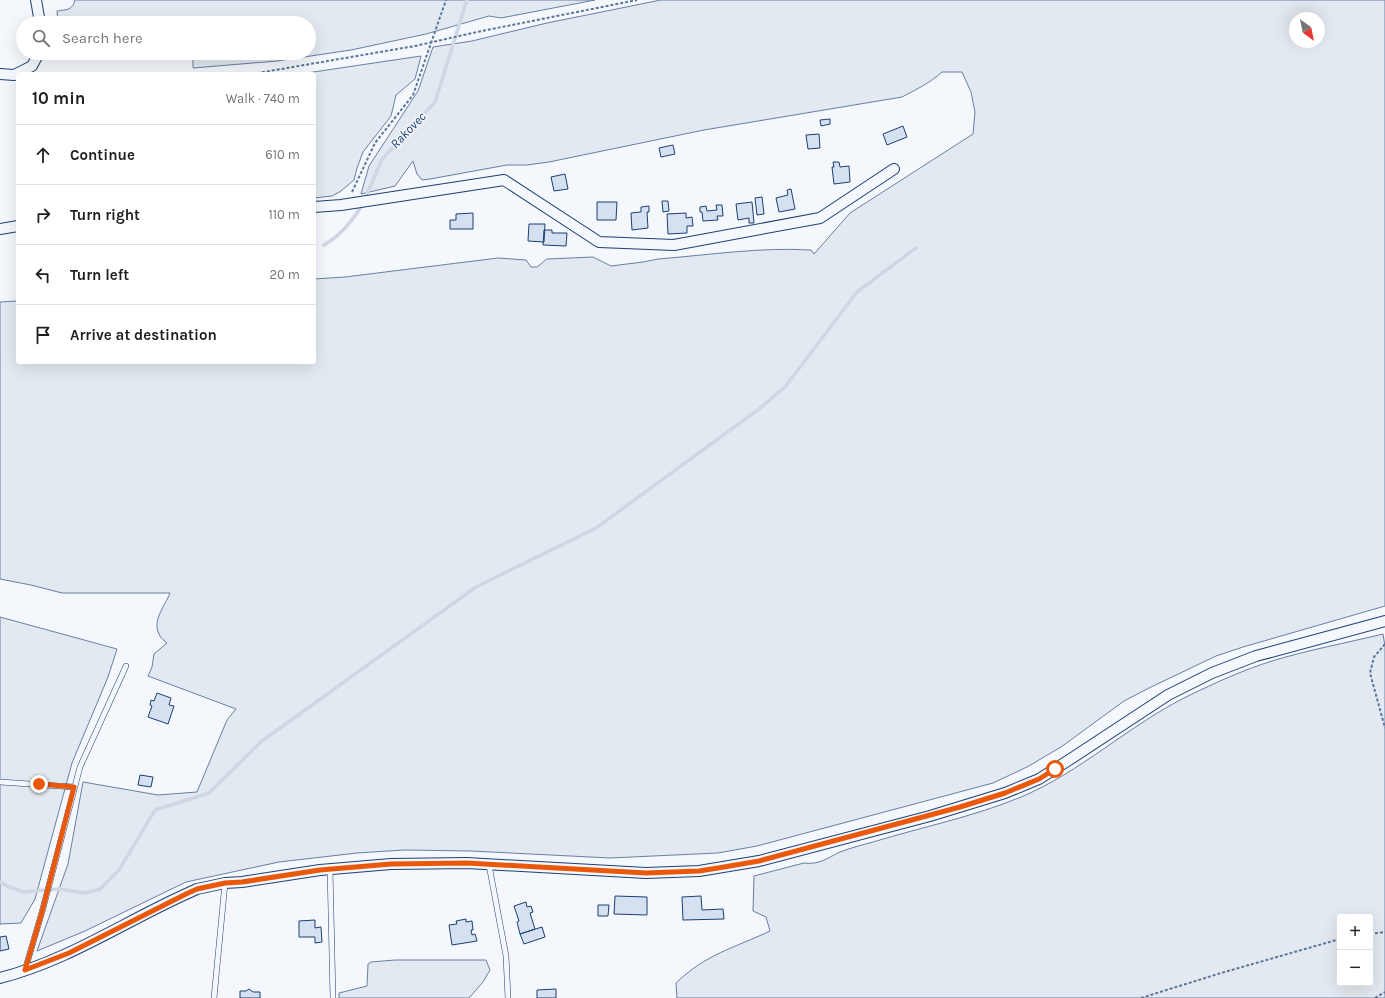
<!DOCTYPE html>
<html lang="en">
<head>
<meta charset="utf-8">
<style>
	body { margin:0; font-family:Karla,sans-serif; background:#f6f6f6; color:#202124 }
	.controls { position:absolute; right:12px; bottom:12px; display:grid; overflow:hidden; border-radius:4px; box-shadow:0 4px 16px #0002 }
	.controls button { width:36px; height:36px; display:grid; place-items:center; padding:0; border:0; border-bottom:1px solid #e0e0e0; background:#fff; color:#202124; font:20px sans-serif }
	.compass { position:absolute; left:1289px; top:12px; width:36px; height:36px; border-radius:50%; background:#fff; box-shadow:0 4px 16px #0002; rotate:147deg }
	.stop { position:absolute; width:12px; height:12px; margin:-9px; border:3px solid #ea580c; border-radius:50%; background:#fff }
	.stop.end { background:#ea580c; border-color:#fff; box-shadow:0 1px 4px #0008 }
	.list { margin:0; padding:0; list-style:none }
	h2 { display:flex; justify-content:space-between; align-items:center; height:52px; margin:0; padding:0 16px; font-size:17px }
	h2 small { font-size:13px; font-weight:400; color:#757577 }
	.list li { display:grid; grid-template-columns:26px 1fr auto; gap:12px; align-items:center; box-sizing:border-box; height:60px; padding:0 16px; border-top:1px solid #e0e0e0 }
	.list b { display:block; font-size:15px; white-space:nowrap }
	.list em { font-size:13px; font-style:normal; color:#757577 }
	.icon { flex:none; width:22px; height:22px; fill:none; stroke:currentColor; stroke-width:2; stroke-linecap:round; stroke-linejoin:round }
	.map { position:relative; flex:none; width:1385px; height:998px; overflow:hidden }
	.search { position:absolute; background:#fff; box-shadow:0 4px 16px #0002; left:16px; top:16px; width:300px; height:44px; display:flex; align-items:center; gap:10px; box-sizing:border-box; padding:0 14px; border-radius:22px; color:#757577; font-size:15px }
	.panel { position:absolute; background:#fff; box-shadow:0 4px 16px #0002; left:16px; top:72px; width:300px; height:292px; border-radius:4px }
	.map>svg:first-child { display:block }
</style>
</head>
<body>
<div class="map">
<svg width="1385" height="998" viewBox="0 0 1385 998">
	<rect width="100%" height="100%" fill="#f4f7fb"/>
	<path fill="#e3e9f0" stroke="#687fa3" fill-rule="evenodd" d="M75 0H595L501 18 489 16 426 34 351 50 277 61 193 68V58L188 55V53H309V23H58L57 11C66 10 73 10 75 0Z
		M661 0H1385V606L1243 647 1216 656 1151 687 1124 701 1061 747 1027 767 993 783 757 846 718 853 610 858 471 851 404 850 357 853 279 862 186 882 85 931 37 951 68 864 83 782 158 795 197 792 227 720 236 709 148 676 152 667 154 654 167 643C165 641 160 638 159 634 152 620 165 606 170 593H62L31 585 0 579V302L18 301V362H314V279L345 277 498 258 526 260 531 267H537L547 259 593 257 611 266 643 262 658 259C709 255 760 247 811 250L814 254 850 213 973 134 975 112 971 92 962 72H942C930 83 917 89 902 97L704 130 549 162 527 165H507L430 179 422 180 417 174 413 161 395 186 361 194 369 166 418 91 433 47 472 41 547 23ZM1295 18H1319V42H1295Z
		M421 56 415 79 396 95 391 116 363 152 357 168 354 180 341 191 332 196 314 198V74H300Z
		M0 617 117 649 108 677 72 763 35 899 21 923 0 924Z
		M1383 634 1385 646V998H677L676 983C706 954 734 948 770 931L766 917 753 911 754 876 804 863C820 865 827 858 840 852 850 848 862 845 873 842 922 827 973 817 1021 797 1081 772 1129 725 1188 696 1215 683 1243 670 1272 661 1308 650 1346 643 1383 634ZM1340 917H1370V983H1340Z
		M395 960H486L490 970 483 982 469 998H339V993L367 986 368 964 371 962Z"/>
	<g fill="none" stroke-linecap="round" stroke-linejoin="round">
		<path stroke="#cfd7e4" stroke-width="3.5" d="M365 199 382 159 435 102 467 0
			M324 245C341 235 352 222 362 205
			M0 882 7 886 23 892 59 889 85 893 100 889 119 870 155 810 209 793 262 741 476 587 596 528 759 409 785 387 857 292 916 248"/>
	</g>
	<path fill="#d5e0f0" stroke="#1d3f73" d="M830 119V124L821 126 820 120Z
		M903 126 907 137 887 145 883 134Z
		M819 134 820 148 808 149 806 135Z
		M673 145 675 154 661 157 659 148Z
		M833 162H839L840 167 849 166 850 182 834 184 832 167H834Z
		M565 174 568 189 554 191 551 177Z
		M791 189 795 209 779 212 776 198 788 195 787 190Z
		M762 197 764 214 757 215 755 198Z
		M662 201H668L669 211 663 212Z
		M597 202H617L616 220H597Z
		M752 202 754 223H749V218L738 220 736 204Z
		M716 205H722L723 216H717L718 220 703 221 702 212H700V207L706 206 707 211 717 210Z
		M649 206V212H647L648 228 632 230 631 213 641 212V207Z
		M473 213V229H450V220H456V214Z
		M686 213V218L692 217 693 226H687V233L668 234 667 214Z
		M529 224H545L544 242 528 241Z
		M544 230H552V233H567L566 246 543 245Z
		M157 693 171 698 169 705 174 706 168 724 148 717 152 706 150 705 151 700 154 701Z
		M140 775 153 777 151 787 138 785Z
		M615 896 647 897V915L614 914Z
		M701 896 702 910 723 909 724 919 683 920 682 897Z
		M526 902 527 907 531 906 533 912 530 913 535 929 520 934 517 922 519 921 514 906Z
		M598 905H609L608 916H598Z
		M466 919V922L472 921 473 930H471L472 935 475 934 477 941 452 945 449 925 457 924 456 921Z
		M315 920V928L321 927 322 942 315 943V937H299V921Z
		M542 927 545 937 524 944 520 934Z
		M6 936 9 949 0 951V937Z
		M249 989 253 992H260V998H240V991H246Z
		M556 989V998H537V990Z"/>
	<g fill="none" stroke-linecap="round" stroke-linejoin="round">
		<defs>
			<path id="lane" d="M0 782 74 787
				M489 865 506 956 508 998
				M330 869 333 998
				M25 970 42 912 80 767 126 666
				M214 998 225 883"/>
			<path id="street" d="M36 0 40 23
				M0 74 14 75 32 66 39 53
				M314 207 341 205 504 180 599 242 674 245 820 218 894 169
				M0 229 18 226
				M0 978C67 961 124 922 186 894L197 889 225 883 242 882 320 870 391 864 467 863 646 873 699 871 759 861 930 816 1005 793 1039 779 1069 760 1168 695 1212 673 1256 656 1385 621"/>
		</defs>
		<use href="#lane" stroke="#1d3f73" stroke-width="6"/>
		<use href="#street" stroke="#1d3f73" stroke-width="12"/>
		<path stroke="#5e769c" stroke-width="2" stroke-dasharray="3 2" stroke-linecap="butt" d="M252 74 415 46 477 32 637 0
			M352 192 375 143 413 95 446 0
			M1385 644 1374 657 1370 673 1385 728
			M1370 934 1385 932
			M1141 998 1221 973 1340 939
			M1375 998 1385 992"/>
		<use href="#lane" stroke="#f4f7fb" stroke-width="5"/>
		<use href="#street" stroke="#f4f7fb" stroke-width="10"/>
	</g>
	<g fill="none" stroke-linecap="round" stroke-linejoin="round">
		<path stroke="#ea580c" stroke-width="5" d="M39 784 74 787 42 912 25 970 69 953 186 894 197 889 225 883 242 882 320 870 391 864 467 863 646 873 699 871 718 868 759 861 960 807 1005 793 1039 779 1055 769"/>
	</g>
	<g text-anchor="middle" dominant-baseline="central" stroke-width="3" stroke-linejoin="round" paint-order="stroke">
		<g font-size="13" font-style="italic" fill="#1d3f73" stroke="#f4f7fb">
			<text transform="translate(408 130) rotate(-46)">Rakovec</text>
		</g>
	</g>
</svg>
<div class="controls">
<button>+</button>
<button>−</button>
</div>
<svg class="compass" viewBox="-18 -18 36 36"><path d="M0-13l5 13h-10z" fill="#e53935"/><path d="M0 13l5-13h-10z" fill="#757577"/></svg>
<div class="stop" style="left:1055px;top:769px"></div>
<div class="stop end" style="left:39px;top:784px"></div>
<div class="search"><svg class="icon" aria-label="search" viewBox="0 0 24 24"><circle cx="10" cy="10" r="6"/><path d="M15 15l6 6"/></svg>Search here</div>
<section class="panel">
<h2>10 min<small>Walk · 740 m</small></h2>
<ul class="list">
<li><svg class="icon" aria-label="ahead" viewBox="0 0 24 24"><path d="M12 20V5M6 11l6-6 6 6"/></svg><div><b>Continue</b></div><em>610 m</em></li>
<li><svg class="icon" aria-label="right" viewBox="0 0 24 24"><path d="M7 20v-9h11M14 6l5 5-5 5"/></svg><div><b>Turn right</b></div><em>110 m</em></li>
<li><svg class="icon" aria-label="left" viewBox="0 0 24 24"><path d="M17 20v-9H6M10 6l-5 5 5 5"/></svg><div><b>Turn left</b></div><em>20 m</em></li>
<li><svg class="icon" aria-label="arrive" viewBox="0 0 24 24"><path d="M6 21V4h12l-3 4 3 4H6"/></svg><div><b>Arrive at destination</b></div></li>
</ul>
</section>
</div>
</body>
</html>
